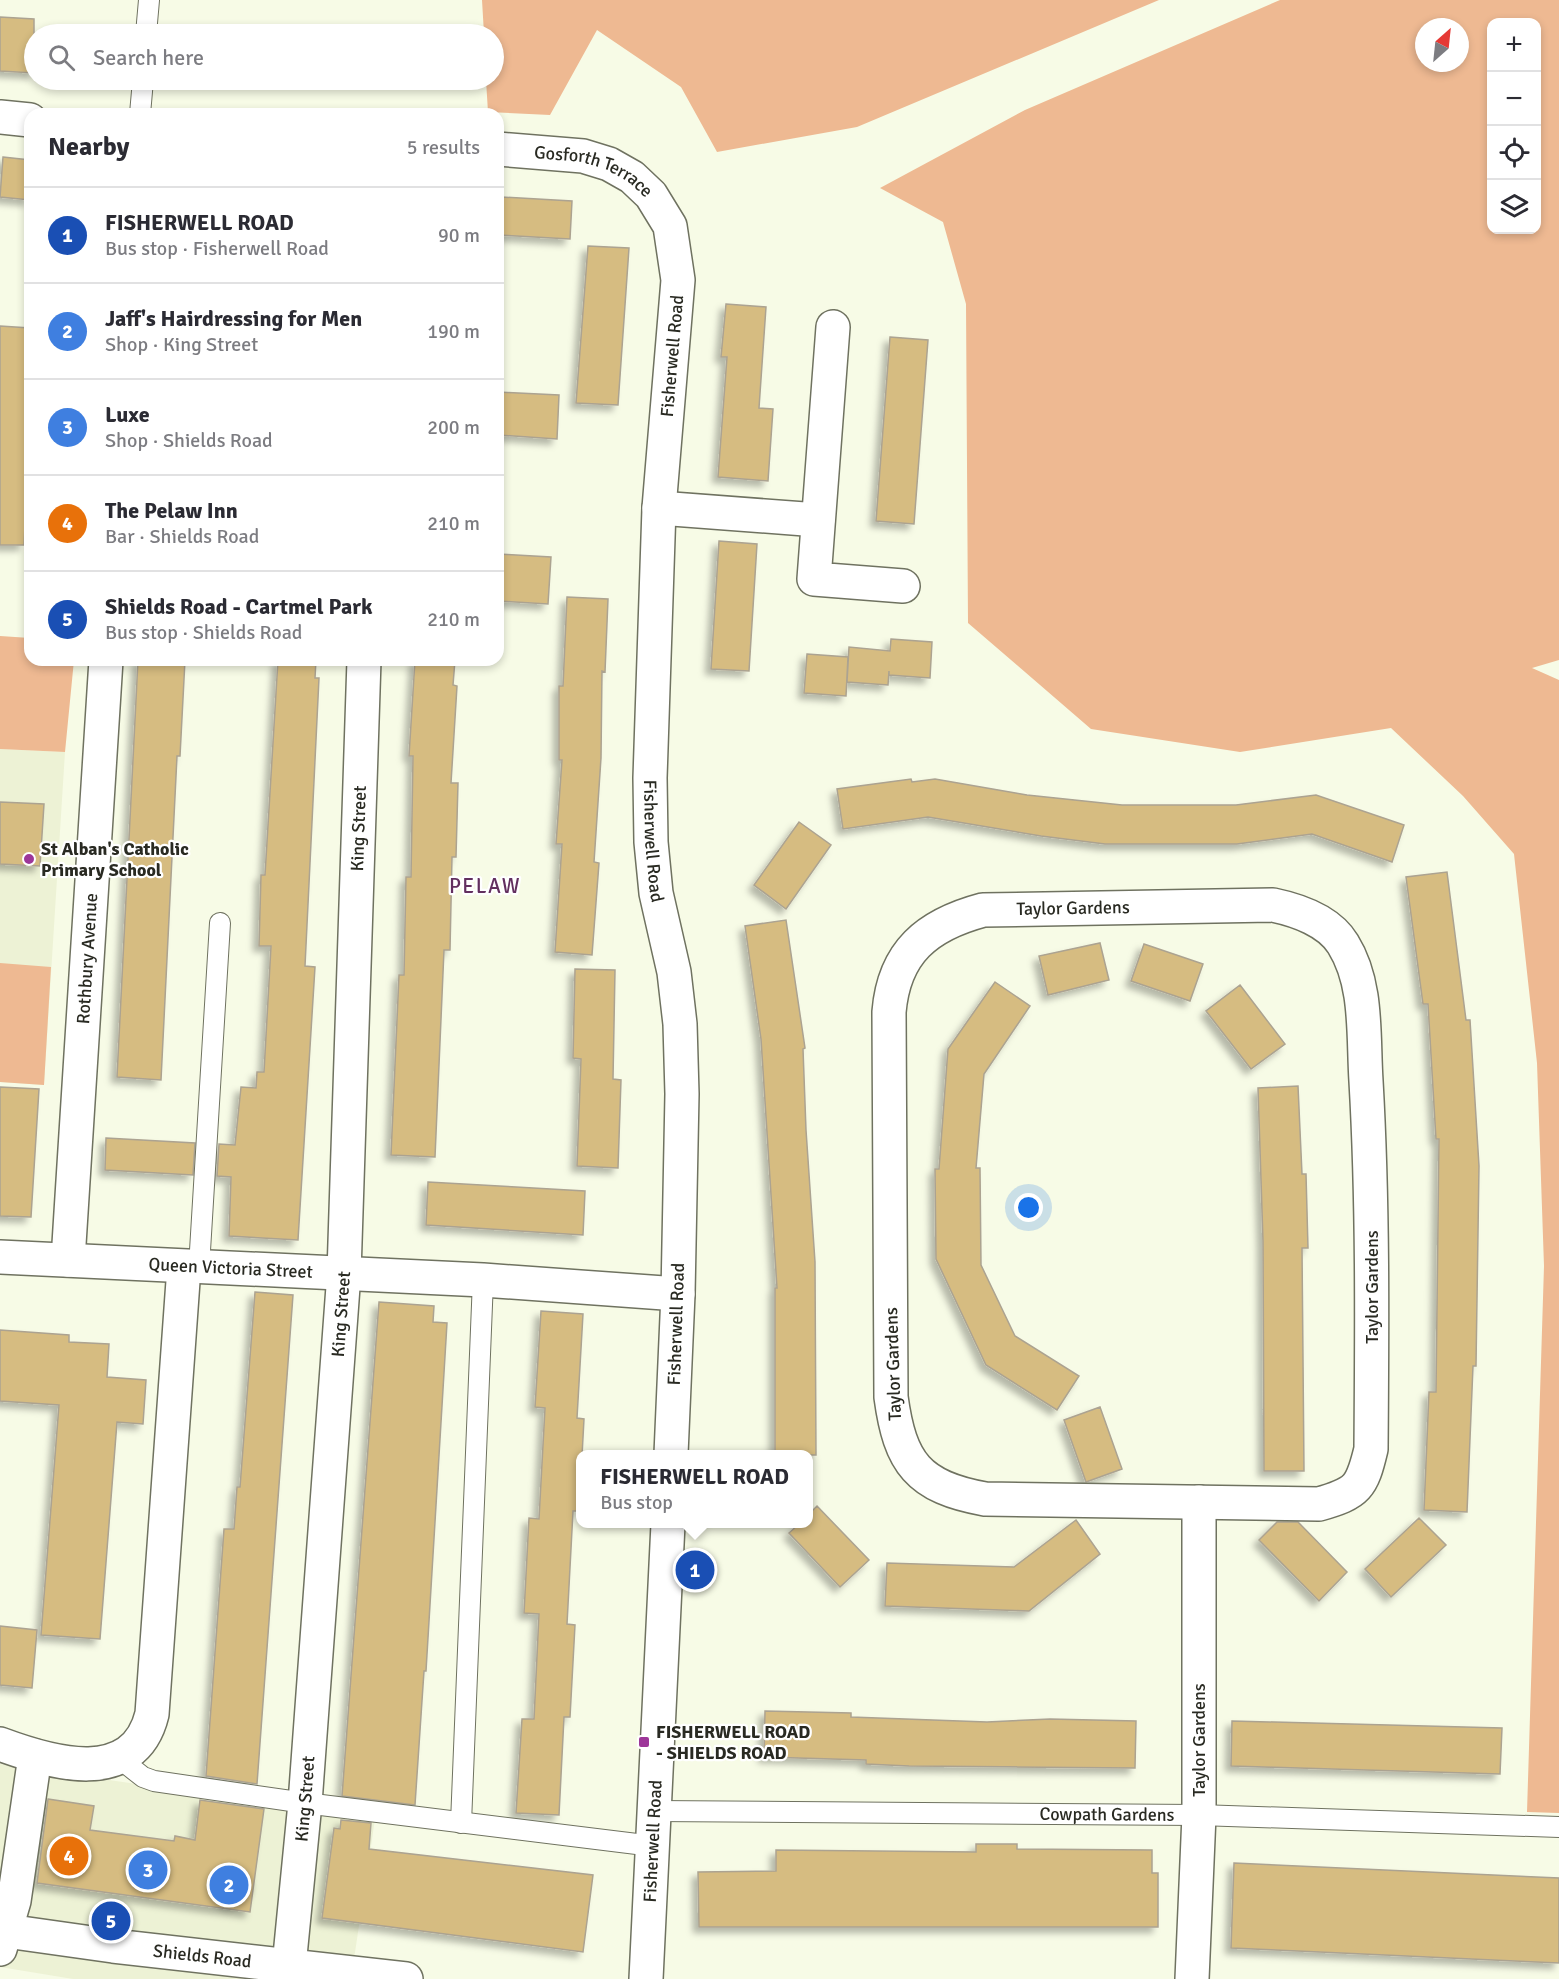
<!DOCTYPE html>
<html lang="en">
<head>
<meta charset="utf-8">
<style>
	body { margin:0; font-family:Signika,sans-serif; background:#f2f2f3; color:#2b2b33 }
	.controls { position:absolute; right:18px; top:18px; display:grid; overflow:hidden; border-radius:12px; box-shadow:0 3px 9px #0003 }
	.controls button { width:54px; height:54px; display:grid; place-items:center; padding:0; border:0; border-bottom:2px solid #e1e1e2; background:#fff; color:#2b2b33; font:30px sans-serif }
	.compass { position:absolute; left:1415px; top:18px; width:54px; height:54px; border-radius:50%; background:#fff; box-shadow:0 3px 9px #0003; rotate:27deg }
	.you { position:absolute; left:1029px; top:1208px; width:21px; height:21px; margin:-15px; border:4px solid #fff; border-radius:50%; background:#1a73e8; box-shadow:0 0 0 9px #1a73e833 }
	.badge { display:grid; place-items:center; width:39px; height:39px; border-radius:50%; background:#9d3699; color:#fff; font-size:20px; font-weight:700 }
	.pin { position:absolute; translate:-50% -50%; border:3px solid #fff; box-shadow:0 2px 6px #0006 }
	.popup { position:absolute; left:576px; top:1450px; width:237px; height:78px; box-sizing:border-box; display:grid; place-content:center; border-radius:12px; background:#fff; filter:drop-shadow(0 2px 4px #0005); font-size:20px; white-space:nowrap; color:#7c7c81 }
	.popup b { font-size:22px; color:#2b2b33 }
	.popup::after { content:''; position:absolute; left:50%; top:100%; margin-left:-12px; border:12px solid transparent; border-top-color:#fff }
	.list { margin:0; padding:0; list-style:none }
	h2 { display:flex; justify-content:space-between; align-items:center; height:78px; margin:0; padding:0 24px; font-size:26px }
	h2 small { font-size:20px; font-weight:400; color:#7c7c81 }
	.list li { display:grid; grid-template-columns:39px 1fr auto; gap:18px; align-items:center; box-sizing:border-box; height:96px; padding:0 24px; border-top:2px solid #e1e1e2 }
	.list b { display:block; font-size:22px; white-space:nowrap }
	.list p { margin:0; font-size:20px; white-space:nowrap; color:#7c7c81 }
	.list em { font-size:20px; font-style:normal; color:#7c7c81 }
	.icon { flex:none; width:33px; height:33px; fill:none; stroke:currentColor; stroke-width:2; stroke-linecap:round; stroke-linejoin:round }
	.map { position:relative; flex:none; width:1559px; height:1979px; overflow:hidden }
	.search { position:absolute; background:#fff; box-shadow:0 3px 9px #0003; left:24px; top:24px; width:480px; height:66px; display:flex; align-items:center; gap:15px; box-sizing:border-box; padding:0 21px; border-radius:33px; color:#7c7c81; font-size:22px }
	.panel { position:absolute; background:#fff; box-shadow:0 3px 9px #0003; left:24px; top:108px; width:480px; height:558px; border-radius:18px }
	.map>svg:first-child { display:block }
</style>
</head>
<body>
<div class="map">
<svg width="1559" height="1979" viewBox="0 0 1559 1979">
	<defs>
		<filter id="shadow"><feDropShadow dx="-5.5" dy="5.5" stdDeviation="3" flood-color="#0004"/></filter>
	</defs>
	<rect width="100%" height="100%" fill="#f7fbe6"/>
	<path fill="#edf2d5" d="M0 749 65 752 44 1085 0 1082Z
		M0 1764 375 1819 351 1979H73L0 1967Z"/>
	<path fill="#eeb992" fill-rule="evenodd" d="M482 0H1159L857 127 717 152 681 87 597 30 550 115 488 112 486 80H494V34H484Z
		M1280 0H1559V660L1532 668 1559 680V1813L1527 1812 1544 1266 1537 1063 1514 854 1463 796 1391 728 1240 752 1091 729 968 623 966 304 943 222 880 188 1025 110ZM1492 22H1536V230H1492ZM1424 27H1460V63H1424Z
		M0 636 30 638V660H74L65 752 0 749Z
		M0 963 51 967 44 1085 0 1082Z"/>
	<path fill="#d6bc81" stroke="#aca391" stroke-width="1.5" filter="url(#shadow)" d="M0 17 34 19V73L0 71Z
		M3 157 30 160V200L0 197Z
		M501 197 572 201 570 239 499 235Z
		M588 246 629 248 618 405 576 403Z
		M726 304 766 307 759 408 773 409 768 481 718 477 727 357H721Z
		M0 326 30 328V432L24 545H0Z
		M890 337 928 340 914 524 876 521Z
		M498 392 559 395 557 439 498 435Z
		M719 541 757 544 749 671 711 669Z
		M498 554 551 557 548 604 498 601Z
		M567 597 608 599 605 672 602 671 601 758 594 862 599 863 592 955 555 952 562 844H556L562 760H559V686H563Z
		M891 639 932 642 930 678 889 675V671L888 685 847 682 849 647 890 651Z
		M807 654 848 657 846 696 804 693Z
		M138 660H185L180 756H177L161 1080 117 1077Z
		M278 660H316L315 678H319L305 966 315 967 298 1240 229 1236 231 1177 217 1176 219 1144 235 1145 241 1087 256 1088 257 1072H264L271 946H259L261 875H265Z
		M415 660H455L453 685 457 686 451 783H458L456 857H452L450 950H444L435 1157 391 1155 399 975H404L406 877H411L413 756H409Z
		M911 779 912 782 935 779 1027 795 1122 805H1236L1316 795 1404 825 1392 862 1312 834 1237 844H1105L1041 836 928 817 843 829 837 789Z
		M0 802 44 804 40 866 0 864Z
		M799 822 831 845 786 909 754 885Z
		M1447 872 1466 1020H1470L1479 1166 1476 1366H1473L1467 1512 1424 1510 1429 1392H1436L1439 1139H1436L1428 1004H1423L1406 877Z
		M786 920 805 1048 803 1049 806 1130 815 1262 816 1455H775V1288H777L761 1039 745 926Z
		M1100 943 1109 980 1048 995 1039 956Z
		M1144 944 1203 964 1190 1001 1131 981Z
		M575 969 615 970 613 1079 621 1080 618 1168 577 1166 581 1059 573 1058Z
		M995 982 1030 1006 984 1074 976 1168H980L981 1265 1015 1336 1079 1376 1057 1410 986 1365 936 1259 935 1169H939L948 1049Z
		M1240 985 1285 1044 1251 1069 1206 1011Z
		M1298 1086 1302 1174H1306L1308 1248H1302L1304 1471H1264L1263 1241 1258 1088Z
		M0 1087 39 1089 31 1217 0 1216Z
		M106 1138 195 1143 193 1175 105 1170Z
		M428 1182 585 1191 583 1235 426 1225Z
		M255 1292 293 1295 257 1784 206 1776 224 1529H234L237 1487H240Z
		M379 1302 434 1306 433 1322 447 1323 426 1671H424L415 1805 342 1796Z
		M541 1311 583 1314 577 1418 584 1419 579 1511H573L567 1624 575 1625 570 1717H564L559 1815 516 1813 522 1719H534L539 1614 524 1613 529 1518 539 1519 545 1408 535 1407Z
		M0 1330 69 1335V1342L109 1344 107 1377 146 1380 143 1424 117 1422 100 1639 41 1635 59 1405 0 1401Z
		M1100 1407 1122 1469 1086 1482 1064 1420Z
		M817 1506 869 1560 840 1587 789 1533 799 1524H809V1514Z
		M1419 1518 1446 1545 1391 1597 1365 1569Z
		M1076 1520 1100 1554 1029 1611 885 1606 887 1563 1014 1567Z
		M1277 1522H1298L1347 1572 1319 1601 1259 1540Z
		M0 1626 37 1630 32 1688 0 1685Z
		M765 1711 851 1713V1717L987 1722 1050 1719 1136 1721 1135 1768 909 1766 866 1764V1760L764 1757Z
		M1232 1721 1502 1728 1500 1774 1231 1766Z
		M48 1799 94 1806 90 1830 174 1841 175 1836 195 1840 200 1800 264 1809 250 1912 37 1883Z
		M341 1820 371 1823 369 1849 593 1875 583 1952 322 1918 334 1828 340 1829Z
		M976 1844H1017V1849L1152 1850V1873H1158V1927H699L698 1872 776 1871V1850L976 1852Z
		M1234 1863 1559 1878V1963L1231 1948Z"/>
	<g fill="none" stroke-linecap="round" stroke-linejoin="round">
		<defs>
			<g id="lane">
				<path d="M146 34 149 0"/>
				<path d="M140 114 143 80"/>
				<path d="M199 1267 220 923"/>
				<path d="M119 1758 143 1777 154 1781 305 1803 653 1846"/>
				<path id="s1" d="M654 1811 1199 1815 1559 1827"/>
				<path d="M461 1823 483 1280"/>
			</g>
			<g id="street">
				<path d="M0 117 30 120"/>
				<path id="s2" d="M498 149 583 156 609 164 632 177 651 195 670 226 678 280 659 508 650 778 651 842 656 893 674 972 680 1024 682 1094 678 1294 671 1454"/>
				<path d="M833 327 814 579 903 586"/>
				<path d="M659 508 818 520"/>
				<path d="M1273 905C1297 910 1329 921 1343 944 1368 984 1363 1035 1366 1081 1373 1203 1372 1326 1371 1449 1362 1487 1358 1493 1319 1504L985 1499C918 1487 900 1463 891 1397L889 1012C894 952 927 925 983 910Z"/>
				<path id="s3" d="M0 1257 483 1280 678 1294"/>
				<path id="s4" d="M68 1260 106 660"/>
				<path d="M0 1744C51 1763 134 1788 152 1714L184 1267"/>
				<path d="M0 1949 14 1901 35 1756"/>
				<path id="s5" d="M289 1966 305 1803 344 1273 364 660"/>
				<path id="s6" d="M646 1979 668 1524"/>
				<path d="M1192 1979 1199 1815V1502"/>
			</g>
			<g id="primary">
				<path id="s7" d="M0 1930 113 1946 406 1979"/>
			</g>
		</defs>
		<use href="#lane" stroke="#6f7260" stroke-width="22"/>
		<use href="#street" stroke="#6f7260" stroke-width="36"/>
		<use href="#primary" stroke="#6f7260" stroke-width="36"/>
		<use href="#lane" stroke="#fff" stroke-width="20"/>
		<use href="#street" stroke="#fff" stroke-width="33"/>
		<use href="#primary" stroke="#fff" stroke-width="33"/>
	</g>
	<g fill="#9d3699" stroke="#fff" stroke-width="2">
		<circle cx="29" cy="859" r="6"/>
		<rect x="638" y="1736" width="12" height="12" rx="3"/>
	</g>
	<g text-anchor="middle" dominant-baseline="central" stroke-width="4.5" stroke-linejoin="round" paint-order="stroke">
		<g font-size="18" fill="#292a22" stroke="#fff">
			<text stroke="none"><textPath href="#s2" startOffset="100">Gosforth Terrace</textPath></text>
			<text transform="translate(672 356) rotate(-85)">Fisherwell Road</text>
			<text stroke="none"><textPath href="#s5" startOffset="1140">King Street</textPath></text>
			<text stroke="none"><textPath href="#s2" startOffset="818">Fisherwell Road</textPath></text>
			<text transform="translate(1073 908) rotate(-1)">Taylor Gardens</text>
			<text stroke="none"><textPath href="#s4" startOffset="302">Rothbury Avenue</textPath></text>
			<text stroke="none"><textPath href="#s3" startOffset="231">Queen Victoria Street</textPath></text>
			<text transform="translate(1372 1287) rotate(-90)">Taylor Gardens</text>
			<text stroke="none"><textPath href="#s5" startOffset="654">King Street</textPath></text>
			<text transform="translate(676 1324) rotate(-88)">Fisherwell Road</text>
			<text transform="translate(893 1364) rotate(-92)">Taylor Gardens</text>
			<text transform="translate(1199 1740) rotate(-90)">Taylor Gardens</text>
			<text stroke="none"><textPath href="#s5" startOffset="168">King Street</textPath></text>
			<text stroke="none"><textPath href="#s1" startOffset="453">Cowpath Gardens</textPath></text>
			<text stroke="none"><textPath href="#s6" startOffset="138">Fisherwell Road</textPath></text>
			<text stroke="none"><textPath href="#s7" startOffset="204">Shields Road</textPath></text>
		</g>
		<g font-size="18" font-weight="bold" fill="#292a22" stroke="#fff" text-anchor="start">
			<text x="41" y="849">St Alban's Catholic<tspan x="41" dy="21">Primary School</tspan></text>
			<text x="656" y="1732">FISHERWELL ROAD<tspan x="656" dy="21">- SHIELDS ROAD</tspan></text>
		</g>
		<g font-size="21" letter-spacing="1.5" fill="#622f5f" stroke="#fff">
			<text x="485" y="886">PELAW</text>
		</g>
	</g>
</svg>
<div class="controls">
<button>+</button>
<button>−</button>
<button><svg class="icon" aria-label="locate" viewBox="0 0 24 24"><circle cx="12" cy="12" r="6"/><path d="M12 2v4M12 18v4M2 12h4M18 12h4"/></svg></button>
<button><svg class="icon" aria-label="layers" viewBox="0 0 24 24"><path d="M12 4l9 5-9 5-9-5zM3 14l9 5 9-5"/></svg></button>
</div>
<svg class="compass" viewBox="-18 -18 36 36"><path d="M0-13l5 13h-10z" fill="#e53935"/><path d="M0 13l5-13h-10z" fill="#7c7c81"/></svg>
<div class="you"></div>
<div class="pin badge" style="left:695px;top:1570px;background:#1a4fb4">1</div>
<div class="popup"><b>FISHERWELL ROAD</b>Bus stop</div>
<div class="pin badge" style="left:229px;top:1885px;background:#3f7fe0">2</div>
<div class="pin badge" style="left:148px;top:1870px;background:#3f7fe0">3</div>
<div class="pin badge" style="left:69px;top:1856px;background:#e8710a">4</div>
<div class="pin badge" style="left:111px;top:1921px;background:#1a4fb4">5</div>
<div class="search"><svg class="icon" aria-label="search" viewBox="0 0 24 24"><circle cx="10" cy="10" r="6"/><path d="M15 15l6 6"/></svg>Search here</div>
<section class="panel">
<h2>Nearby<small>5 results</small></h2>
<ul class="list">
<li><span class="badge" style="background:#1a4fb4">1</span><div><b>FISHERWELL ROAD</b><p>Bus stop · Fisherwell Road</p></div><em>90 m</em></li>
<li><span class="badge" style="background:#3f7fe0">2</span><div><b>Jaff's Hairdressing for Men</b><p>Shop · King Street</p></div><em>190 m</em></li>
<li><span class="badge" style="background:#3f7fe0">3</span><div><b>Luxe</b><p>Shop · Shields Road</p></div><em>200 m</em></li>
<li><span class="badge" style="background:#e8710a">4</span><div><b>The Pelaw Inn</b><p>Bar · Shields Road</p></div><em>210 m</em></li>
<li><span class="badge" style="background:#1a4fb4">5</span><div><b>Shields Road - Cartmel Park</b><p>Bus stop · Shields Road</p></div><em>210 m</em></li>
</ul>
</section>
</div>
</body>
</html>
